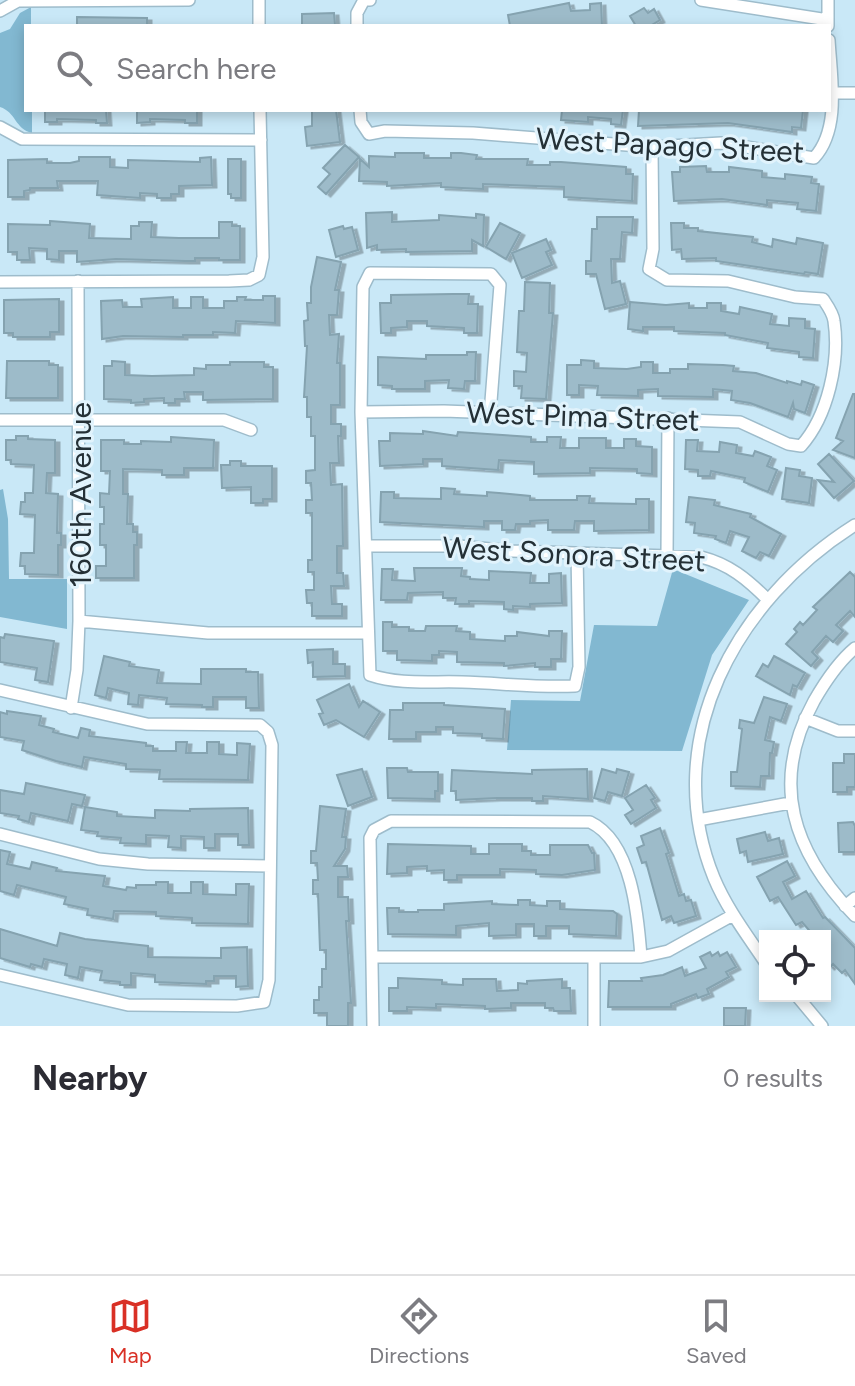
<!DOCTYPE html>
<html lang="en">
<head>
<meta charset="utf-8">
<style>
	body { margin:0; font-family:Figtree,sans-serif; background:#f2f2f3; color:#2b2b33 }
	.controls { position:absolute; right:24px; bottom:24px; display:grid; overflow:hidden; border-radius:0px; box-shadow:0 4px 12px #0003 }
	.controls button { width:72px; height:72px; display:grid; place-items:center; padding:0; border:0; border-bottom:2px solid #e1e1e2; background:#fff; color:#2b2b33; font:40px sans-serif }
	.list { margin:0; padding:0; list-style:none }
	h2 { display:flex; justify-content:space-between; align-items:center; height:104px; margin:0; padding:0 32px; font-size:34px }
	h2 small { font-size:26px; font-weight:400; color:#7c7c81 }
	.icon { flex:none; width:44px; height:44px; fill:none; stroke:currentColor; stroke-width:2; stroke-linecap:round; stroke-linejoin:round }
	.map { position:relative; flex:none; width:855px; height:1026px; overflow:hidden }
	.search { position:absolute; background:#fff; box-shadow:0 4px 12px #0003; left:24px; right:24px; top:24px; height:88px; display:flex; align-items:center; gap:20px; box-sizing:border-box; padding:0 28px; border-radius:0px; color:#7c7c81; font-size:30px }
	.sheet { height:248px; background:#fff }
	nav { display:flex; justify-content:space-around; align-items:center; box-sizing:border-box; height:112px; border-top:2px solid #e1e1e2; background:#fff; font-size:22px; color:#7c7c81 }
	nav a { display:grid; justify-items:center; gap:4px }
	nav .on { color:#d93025 }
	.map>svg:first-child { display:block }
</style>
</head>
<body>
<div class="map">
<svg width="855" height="1026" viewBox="0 0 855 1026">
	<defs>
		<filter id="shadow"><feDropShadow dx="4.5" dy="2.5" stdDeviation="0" flood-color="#0004"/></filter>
	</defs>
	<rect width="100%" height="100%" fill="#c9e8f7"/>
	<path fill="#82b8d1" d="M31 7V26H26V110H32V133C15 129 16 112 0 107V33L10 29 20 13Z
		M3 489 8 519 9 579H67V629L0 617V490Z
		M673 569 749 600 712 655 682 751 507 750 511 700 580 701 594 625 657 626Z"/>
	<path fill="#9dbbc9" stroke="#85a3b0" stroke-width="2" filter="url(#shadow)" d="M569 3 571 11 590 10V4L601 3 602 26H510L508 15Z
		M644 8 648 13 654 9 660 20 650 26H636L630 16Z
		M334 13 335 25 302 26V14Z
		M77 17 147 18V26H77Z
		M45 110H106L107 123H96V120L57 119V122H45Z
		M137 110H197V123H185V120L150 119V122L137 123Z
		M312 110H336L340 142 307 146 305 127 312 126Z
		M562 110H623L621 125 611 124V119L588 117V122L561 120Z
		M639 110H803L801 128 792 127V132L728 123 638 126Z
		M345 145 359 157 326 194 318 187 330 174 323 168Z
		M395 153H424V158H451V153H461L477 155 476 159H528L527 165H550V162H561L626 167V174H633L632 201 564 197V187L483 184V189L441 187V183L387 186V182L359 181 360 159 369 167V156L395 157Z
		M79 157H110V167L128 168V160L200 162V158L211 157 212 185 179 186V194H171V198H157V194L140 193V198L97 195 98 181H57L58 188H30V190L24 191V197H8V160L47 159V163H70L79 161Z
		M228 159H241V198H231V194H228Z
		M706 166 707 172H729V167L762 171V177L785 179V174L812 177 811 183 819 184 816 211 797 209 798 203 767 200V205L722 199 674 201 672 172H680V167Z
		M392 212V222L439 220V215L476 218V214L484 215 483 246 472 240V251L406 252V249L377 250V245L367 248 366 213Z
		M597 217H633L632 233 622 232 620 259H611L612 283 620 281 626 304 605 309 596 274H586V261H591L592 229H597Z
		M50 221 90 224 89 238 131 239V226H139V222H152L151 237 179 238H219V222H232V226H240V260H219V258H195V261H185L116 259 77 262V251H59V260L47 259V249L29 248 30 260H17V252H8V224L50 225Z
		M500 223 520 233 506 259 486 247Z
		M671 223H684V228H698V231L753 237 752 242 772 247 773 239 796 244 797 238 823 243 818 274 805 272 804 274 716 261V258L682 259 681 249 672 250Z
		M343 226 344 229 352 227 358 250 336 257 329 230Z
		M546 239 551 250 546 252 552 265 522 278 512 253Z
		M317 257 341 262 335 290H339L337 315H329L330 335 339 334 337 363H340V405H331V424H341V436H338L339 463H330L331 485 342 484 343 546H337V573H343L344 586H331L332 604H342V616H312V603H307L306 590H314V572H308V560H312V513H306V500H312L311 483H306V471L315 470V436H311V417H307V397H304L307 346H305L304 321 308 320 307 303H311V287Z
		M525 282 550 283 549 313H553L546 399 521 398 522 386H514V371L526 372 527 353 517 352 519 311H524Z
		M453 294H469L468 304H478L477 333H464V328L427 326V321H407V327L391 328V333H381L380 303H391V295Z
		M263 296H275V323L236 321 235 333 213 332V335H183V337L123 336 102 339 101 301 122 300 123 307H142L141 299 173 297V308H191V297H203V308H224V301H237V297H246L245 300H263Z
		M59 299V332H50V337H13V333H4V300Z
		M630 302 666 305 689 303V308H707V303H721V311L739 314 740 307 772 314 770 324 789 326V318L805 319V328L815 329 813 358 799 357V352L767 348 768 343 725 335V333L674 331V327H643V331L628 329Z
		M467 352H476L475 381H465L464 389 448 388 449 380 425 381V389H392V386L378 385V357L426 359V355H467Z
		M581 360 594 361V368L627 369 641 367V362H653V373H670V369H688V364L723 365 734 366 733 371 756 373 787 383V381L801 385 802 381 814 385 805 413 794 409 793 403 788 417 750 403 731 400 732 391 713 389V397L658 396V389L638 390V396L597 395 598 386 579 385V395H567V365H581Z
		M7 361H49V365H58V398H6Z
		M112 361 125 362V375L152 376 194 375V368L206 369V365H230V362H264V367H273V399L203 400V392H184L185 399H175V403H164V398L144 399V402L131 403V400L104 399V366H112Z
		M853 394H855V458L833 450 843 441 836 438Z
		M423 431 457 436 458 432 531 437V442H547V437H561L560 448H579V438H606V448H624V439H636V446L652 447V474L637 473V469L590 468V473L534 474V462L499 460 498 470 442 466V459H423V464L380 466 379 441H390V433L423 434Z
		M16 436H28V439L55 440V473H47L46 493 58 494 57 533H61V545H58V575L25 574V566H20L21 553H34L35 515 20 514 21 502H25V493H33L34 465 11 464V460H6V440H16Z
		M171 437 214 440 213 468H184V475H162V470L123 469V494H128L127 524H133V532H137V545H134V578H96V566H106V545H100V524H104V507H100V493L109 494 110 471H101V440H124V444H141V441L171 442Z
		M686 440H698L697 451 719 452 720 442 737 445 736 453 753 456 755 451 771 457 767 466 777 470 768 492 744 482 745 478 711 471 710 476H698V470L685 469Z
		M829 454 854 481 834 498 818 480 834 482 818 464Z
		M230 461H241V466H272V499H263V503H251V487L222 488 221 465H230Z
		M786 468 800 470 799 476 812 478 809 503 782 499Z
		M441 488 455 489 454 494 487 496V492L499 493 530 496V500H577V496H590L589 503 636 504V499H649V530L594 531V521H575L574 530H548V520L530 521V524H516L515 530H502V521H484V527L380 522 381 492H394V498L441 499Z
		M689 497 715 500 714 505 751 514 750 517 781 534 769 556 760 552 756 558 742 551 749 537 730 531 726 543 715 539 716 536 694 533 695 523 686 522Z
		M414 568H462L461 576 470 577V579L489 580V571L531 573 530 583H549V574L561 573 562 603 530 604V607L513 606V610L504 609V602L469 601V604H455L456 598H443V592L408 593 407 600H381L382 569H393L392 580 415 581Z
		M850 572 855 577V617L850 611 836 625 843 631 833 642 826 636 812 652 818 658 811 666 786 644 797 632 794 629 800 622 803 625 817 610 813 607Z
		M383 622H392V627H409V631H425L426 626H457L456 631 470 632V639L505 641V636H517V632L549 636V631H562L561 659H551V667H535V663L504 666V663L457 662V652L439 651V655H432V661L397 660V651H383Z
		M5 634 54 641 48 682 35 680 37 668 0 662V637L4 638Z
		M333 649V664H345V676L313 677V662L308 663 307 650Z
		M104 656 130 662 129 666 159 670 157 683 201 684V669H246V672H258L259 708H246V697H213V707H202V705L166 704 167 698 139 695 138 705 128 704 129 693 108 688 106 698 95 695Z
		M774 656 805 673 797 687 793 685 790 695 756 676 763 664 768 667Z
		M349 684 359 707 363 701 380 712 364 737 336 720 324 725 319 714 323 713 317 700Z
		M764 697 787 704 781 721 770 717 765 740 774 742 772 753H770L769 776H761L760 787 731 786V772H737L742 729 739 728 740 720 754 723Z
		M403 703H444V705L505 709 503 739 482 738V734L453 733V727H436V732H416V739H389L390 710H403Z
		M7 711 41 716 39 725 54 729 53 732 78 738 81 728 90 730 89 736 146 743V746H153V751H176V742H187L186 753H207V742H219V754L237 755V743L250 744 248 780 159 779 160 770 126 769V764L84 757 82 767 56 761 22 750 24 741 0 737V712L7 714Z
		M844 754H855V787H847V792H833V763H844Z
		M387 768H407L408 772H438V791H435V799L388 798Z
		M362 769 372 797 348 806 337 775Z
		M587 769 588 799 543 796V801H532V798H497L456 800V791H451L452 770 532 774V770Z
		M602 769 616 773 617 769 629 772 622 796 608 792 605 801 594 798Z
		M26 783 85 795 82 806 72 804 68 821 31 813 29 822 18 819 19 816 0 813V790L24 794Z
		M646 785 655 798 651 800 656 808 631 824 625 815 633 810 625 798Z
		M320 806 346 809 342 837H346L345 849 334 866H347L348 877H338V897H348L349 921H346L351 1003H348V1026H327V1013H314V1000H319V987H322V969H326V950H320L318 894H313V880H318L317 863H311V851H316Z
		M85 807 117 812V816L155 818V810L190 811V809L248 808 249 845H238V834H215V848H204V837L181 836V848L168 847 169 836 146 835V844L120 843 121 838 97 836 98 832 81 830Z
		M853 822 855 826V852H839L838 823Z
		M660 828 669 853 666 854 679 896 684 894 686 901 691 900 696 916 674 923 671 916 662 920 646 862 642 863 637 848 644 845 641 836Z
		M765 832 768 841 779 838 783 854 748 862 746 851 740 853 737 839Z
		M388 844 471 846V854H489V844H522V851H531V855H550V845H588L592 853H594L595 870 562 875 536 874V870L500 869V875H457V880H444V870L427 871V866L407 867V873L387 874Z
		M0 850 10 852 7 864 30 869 32 862 57 868 56 871 105 876 103 886 126 890 127 887 136 888V885H156V882H168V893H191V882H203V894L236 895V884H249L248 924 192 923V918L156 916V912L114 911 113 919 87 915 88 909 64 904 66 897 58 895 17 885 14 895 0 891Z
		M787 861 795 876 783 882 792 899 806 891 823 918 825 917 855 948V984L845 970 842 973 833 964 830 967 825 962V936H814L802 922 796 925 778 897 770 901 757 877Z
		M518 900H530V905L547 906V901H560V909L613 911 617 914 616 936 569 934V926H546V936H534V924H516V935L489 936V923L456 926V935L388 934 387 908H399V912H418V910H444V904L492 901V904L518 905Z
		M0 929 57 946 60 933 85 939 148 946V957L221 958V948L247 947 248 986 236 987V976H214V981H206V984L155 982V975L131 973V985H120V982L100 980 102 971 80 967 78 978 65 975 67 964 44 959 42 967 31 964 30 967 0 958Z
		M710 952 712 956 718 952 720 956 727 952 736 967 726 972 729 977 707 989 709 994 698 998 696 994 671 1004V1007H608L609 981H642L641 978 663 975 682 967 685 976 706 968 700 957Z
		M398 978 442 980V984L463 985V979H496L497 991 518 990V983L527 984V981L562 979V988H570L571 1011H554L553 1008H545V1003H511V1008L485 1009V1006L436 1004V1008L407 1007V1011H389V988H398Z
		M724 1008H746L745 1026H724Z"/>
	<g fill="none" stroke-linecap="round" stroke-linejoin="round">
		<defs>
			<path id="minor" d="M259 0V26
				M701 0 828 20
				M828 0V26
				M0 11 18 1 189 0
				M357 26V13L364 0H370
				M832 93H855
				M360 110 361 122 369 134 385 131 473 133 652 147 721 143 814 158C841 129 831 77 829 40
				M0 127 22 139 261 140
				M0 282 229 281 249 280 259 275 263 257 260 110
				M361 412 444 411 740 422 788 444 801 446C828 416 840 361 834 321 833 313 827 305 823 299L795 297 728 281 667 280 649 269 653 249 652 147
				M490 414 500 285 491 274 370 273 363 287 361 412 370 675C400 685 431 681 462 682 500 683 537 688 575 686L579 667 577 553
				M0 420H224L251 430
				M366 546H459L512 551 701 557C729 564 747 579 768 600
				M667 555 668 418
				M79 621 208 633H367
				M855 648C838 662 825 682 814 701 769 783 793 852 855 916
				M0 690 147 724 260 725 268 732 272 745 269 980 264 1002 237 1006 128 1005 0 975
				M71 708 77 670 79 621 78 281
				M805 718 838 731H855
				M698 820 790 803
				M0 834 99 859 148 864 270 866
				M845 906 855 898
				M372 957H641L668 951 733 915
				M594 958V1026
				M765 962C747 935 727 909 714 878 658 740 736 600 855 525
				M797 996 822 1026
				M373 1026 370 838 374 830 391 821 590 822C632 842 638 916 641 957"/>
		</defs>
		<use href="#minor" stroke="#9ebccb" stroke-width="14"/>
		<use href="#minor" stroke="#fff" stroke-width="11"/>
	</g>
	<g text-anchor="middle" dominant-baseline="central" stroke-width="6" stroke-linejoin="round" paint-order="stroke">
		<g font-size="30" fill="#243036" stroke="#e1f3fc">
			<text transform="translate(670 145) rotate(3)">West Papago Street</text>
			<text transform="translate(583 416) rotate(2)">West Pima Street</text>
			<text transform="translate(80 495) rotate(-90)">160th Avenue</text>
			<text transform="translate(574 554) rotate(3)">West Sonora Street</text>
		</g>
	</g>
</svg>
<div class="controls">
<button><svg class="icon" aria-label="locate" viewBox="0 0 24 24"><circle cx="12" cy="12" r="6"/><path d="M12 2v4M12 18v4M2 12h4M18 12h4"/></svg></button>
</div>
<div class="search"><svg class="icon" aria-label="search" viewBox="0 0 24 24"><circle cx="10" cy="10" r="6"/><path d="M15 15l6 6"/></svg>Search here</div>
</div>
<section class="sheet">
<h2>Nearby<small>0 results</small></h2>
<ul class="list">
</ul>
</section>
<nav>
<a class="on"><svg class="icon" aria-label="map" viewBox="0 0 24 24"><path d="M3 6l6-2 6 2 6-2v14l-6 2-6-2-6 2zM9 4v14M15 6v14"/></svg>Map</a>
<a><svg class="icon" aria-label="directions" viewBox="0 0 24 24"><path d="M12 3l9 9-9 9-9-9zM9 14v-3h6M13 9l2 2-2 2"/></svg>Directions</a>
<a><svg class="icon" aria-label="saved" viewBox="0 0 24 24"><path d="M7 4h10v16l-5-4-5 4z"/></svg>Saved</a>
</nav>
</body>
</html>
